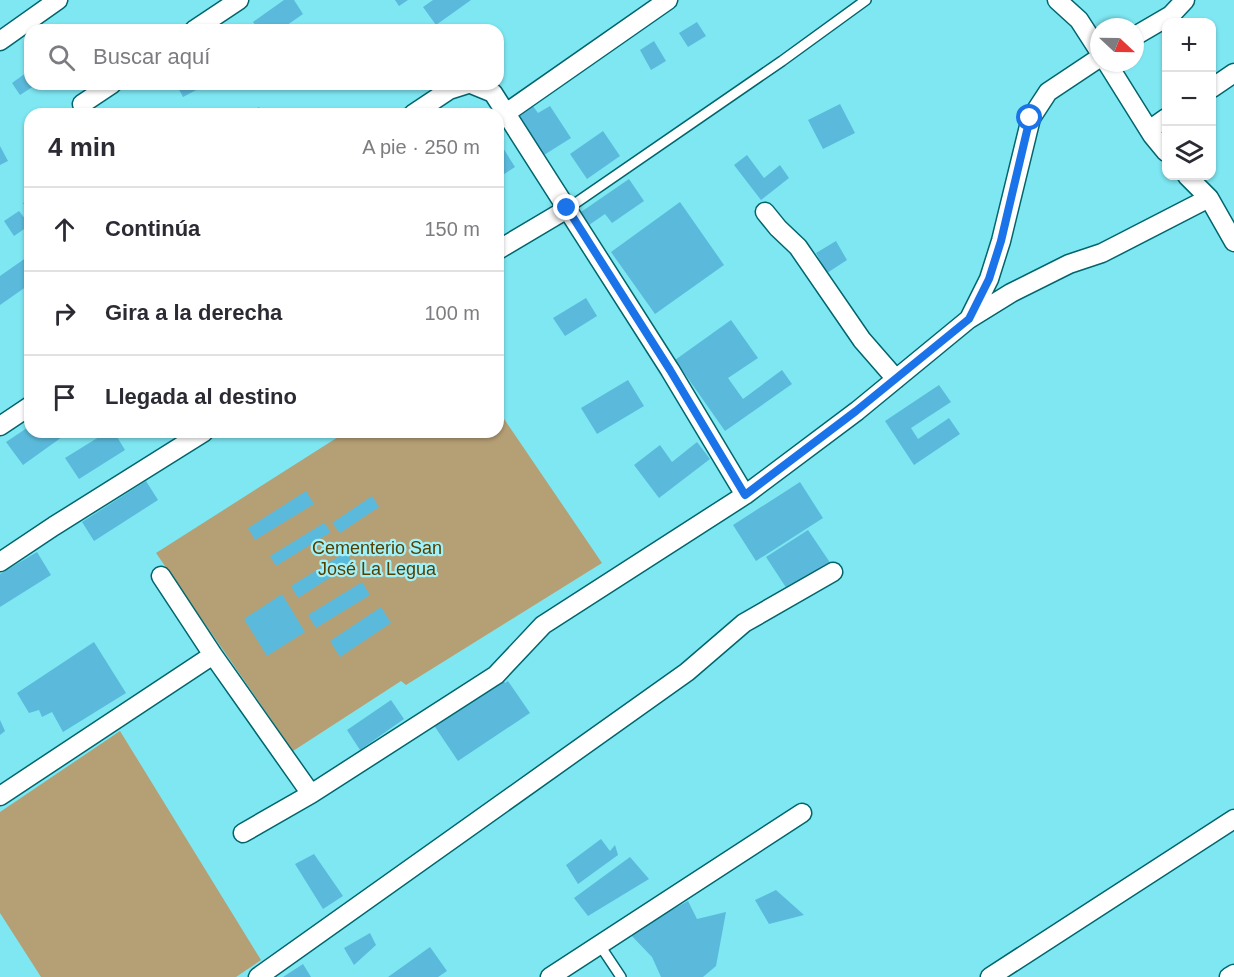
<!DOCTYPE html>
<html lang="es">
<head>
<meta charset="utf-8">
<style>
	body { margin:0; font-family:Helvetica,sans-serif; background:#f7f7f7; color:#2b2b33 }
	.controls { position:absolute; right:18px; top:18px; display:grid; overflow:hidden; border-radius:12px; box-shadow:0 2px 4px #0004 }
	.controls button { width:54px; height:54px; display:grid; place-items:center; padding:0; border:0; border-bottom:2px solid #e1e1e2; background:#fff; color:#2b2b33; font:30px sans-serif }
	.compass { position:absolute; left:1090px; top:18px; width:54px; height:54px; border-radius:50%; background:#fff; box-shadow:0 2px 4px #0004; rotate:112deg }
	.stop { position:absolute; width:18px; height:18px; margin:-14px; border:4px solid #1a73e8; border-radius:50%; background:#fff }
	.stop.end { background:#1a73e8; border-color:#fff; box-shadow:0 2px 6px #0008 }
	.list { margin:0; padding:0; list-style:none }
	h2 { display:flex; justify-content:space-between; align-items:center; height:78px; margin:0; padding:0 24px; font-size:26px }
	h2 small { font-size:20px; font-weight:400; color:#7c7c81 }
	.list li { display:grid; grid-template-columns:39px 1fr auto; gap:18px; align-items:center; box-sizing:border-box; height:84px; padding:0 24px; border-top:2px solid #e1e1e2 }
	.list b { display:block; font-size:22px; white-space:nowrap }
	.list em { font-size:20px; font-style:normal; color:#7c7c81 }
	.icon { flex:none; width:33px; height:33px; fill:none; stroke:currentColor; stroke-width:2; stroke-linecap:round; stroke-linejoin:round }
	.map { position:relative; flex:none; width:1234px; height:977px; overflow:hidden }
	.search { position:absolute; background:#fff; box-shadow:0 2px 4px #0004; left:24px; top:24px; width:480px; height:66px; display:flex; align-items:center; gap:15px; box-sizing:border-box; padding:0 21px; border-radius:18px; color:#7c7c81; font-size:22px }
	.panel { position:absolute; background:#fff; box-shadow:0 2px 4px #0004; left:24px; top:108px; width:480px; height:330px; border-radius:18px }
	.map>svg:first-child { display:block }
</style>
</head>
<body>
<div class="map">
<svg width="1234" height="977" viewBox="0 0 1234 977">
	<rect width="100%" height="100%" fill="#7ee7f2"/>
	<path fill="#b59f75" d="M498 410 602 563 406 685 401 681 293 751 156 553 346 432H498Z
		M120 731 261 960 236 977H41L0 913V812Z"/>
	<path fill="#5bbadb" d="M284 0H294L303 14 280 30H259L253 22Z
		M395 0H408L399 6Z
		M433 0H471L436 25 423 7Z
		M697 22 706 36 688 47 679 33Z
		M396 24 399 30H385Z
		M654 41 666 61 651 70 640 50Z
		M30 70V84H37L20 95 12 83Z
		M176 84H198L200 88 183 97Z
		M530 102 538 113 550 106 571 138 544 155 516 112Z
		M840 104 855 133 823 149 808 120Z
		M259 107 263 114H247Z
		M603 131 620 156 587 179 570 154Z
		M498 140 515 167 498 178Z
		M0 146 8 161 0 165Z
		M747 155 764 178 780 165 789 178 761 200 734 165Z
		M629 179 644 201 612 223 605 214 589 225 581 212Z
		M30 199V214L23 203Z
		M680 202 724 265 655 314 611 252Z
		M19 211 30 225 14 236 4 221Z
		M836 241 847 260 827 273 816 253Z
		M30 255V284L0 305V276Z
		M586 298 597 316 565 336 553 318Z
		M731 320 758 358 728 378 743 399 782 370 792 384 725 431 675 360Z
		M628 380 644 406 597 434 581 408Z
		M939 385 951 402 911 428 918 439 949 418 960 434 914 465 885 421Z
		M30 426V432H69L23 465 6 442Z
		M107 432H114L125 450 79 479 65 458Z
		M697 442 710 459 659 498 634 465 660 445 672 462Z
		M146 481 158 500 94 541 82 522Z
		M800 482 823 518 756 561 733 525Z
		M306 491 314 504 255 540 248 528Z
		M372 496 379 507 340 533 332 523Z
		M324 523 331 532 276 566 270 556Z
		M808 530 831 564 789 592 766 557Z
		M37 552 51 575 0 607V574Z
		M346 552 353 563 298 598 291 586Z
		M362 582 370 595 316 628 308 615Z
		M282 594 305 632 267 656 244 619Z
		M381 607 391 623 340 657 330 641Z
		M94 642 126 693 63 732 52 712 42 717 39 710 29 713 17 693Z
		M500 675 505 683 508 681 530 713 458 761 431 721Z
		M391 700 404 719 360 750 347 730Z
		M0 720 5 731 0 735Z
		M601 839 610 851 615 845 618 855 578 884 566 865Z
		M314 854 343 896 323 909 295 864Z
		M630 857 649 879 588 916 574 898Z
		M776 890 804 915 769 924 755 900Z
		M688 901 697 919 726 912 716 966 703 977H661L652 957 629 933Z
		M370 933 376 945 354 965 344 948Z
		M430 947 447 971 438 977H388Z
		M303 964 311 977H283Z"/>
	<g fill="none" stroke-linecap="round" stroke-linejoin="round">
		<defs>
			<path id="lane" d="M567 209 782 61 866 0
				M599 944 621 977"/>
			<path id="street" d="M1057 0 1079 20 1099 51
				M194 30 239 0
				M1135 36 1171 15 1185 0
				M0 41 58 0
				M1107 63 1152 135 1166 152
				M471 84 493 93 670 370 745 495
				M1212 88 1234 73
				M82 104 112 84
				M506 113 668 0
				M413 114 449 90 468 84
				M1149 130 1166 118
				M1187 176 1209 198 1234 242
				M765 212 778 228 798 247 862 340 896 379
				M498 250 567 209
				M969 319 989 279 1001 241 1031 118 1048 92 1099 58
				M0 426 30 406
				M0 562 54 526 204 432
				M161 576 213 655 311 794
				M0 796 213 655
				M243 833 311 794 496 675 543 625 745 495 857 411 969 319 1011 293 1069 264 1102 253 1209 198
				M258 977 687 672 744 623 833 572
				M550 977 802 813
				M990 977 1234 819
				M1229 977 1234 974"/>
		</defs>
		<use href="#lane" stroke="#00656d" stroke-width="12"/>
		<use href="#street" stroke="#00656d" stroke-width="21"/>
		<use href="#lane" stroke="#fff" stroke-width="9"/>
		<use href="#street" stroke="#fff" stroke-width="18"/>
	</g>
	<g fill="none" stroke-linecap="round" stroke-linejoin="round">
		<path stroke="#1a73e8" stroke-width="8" d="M567 208 670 370 745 495 856 411 969 319 989 279 1001 241 1030 118"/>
	</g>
	<g text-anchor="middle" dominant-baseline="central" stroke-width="4.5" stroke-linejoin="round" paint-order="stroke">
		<g font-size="18" fill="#563e00" stroke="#a1f1f9">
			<text x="377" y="548">Cementerio San<tspan x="377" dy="21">José La Legua</tspan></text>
		</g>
	</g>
</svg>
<div class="controls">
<button>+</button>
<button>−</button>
<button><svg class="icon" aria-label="layers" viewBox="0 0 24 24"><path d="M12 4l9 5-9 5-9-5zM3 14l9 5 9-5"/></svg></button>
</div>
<svg class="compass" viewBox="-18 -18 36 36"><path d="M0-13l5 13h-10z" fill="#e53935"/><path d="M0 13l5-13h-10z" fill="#7c7c81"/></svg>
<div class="stop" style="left:1030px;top:118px"></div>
<div class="stop end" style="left:567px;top:208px"></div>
<div class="search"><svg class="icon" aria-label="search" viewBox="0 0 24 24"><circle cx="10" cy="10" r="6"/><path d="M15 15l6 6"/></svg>Buscar aquí</div>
<section class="panel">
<h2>4 min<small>A pie · 250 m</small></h2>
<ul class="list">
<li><svg class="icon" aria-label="ahead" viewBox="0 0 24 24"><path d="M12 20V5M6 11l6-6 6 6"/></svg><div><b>Continúa</b></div><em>150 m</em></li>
<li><svg class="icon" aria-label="right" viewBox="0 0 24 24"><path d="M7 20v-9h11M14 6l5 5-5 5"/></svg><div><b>Gira a la derecha</b></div><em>100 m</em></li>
<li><svg class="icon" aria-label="arrive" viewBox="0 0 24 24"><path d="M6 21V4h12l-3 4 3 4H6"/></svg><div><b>Llegada al destino</b></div></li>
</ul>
</section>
</div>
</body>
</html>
